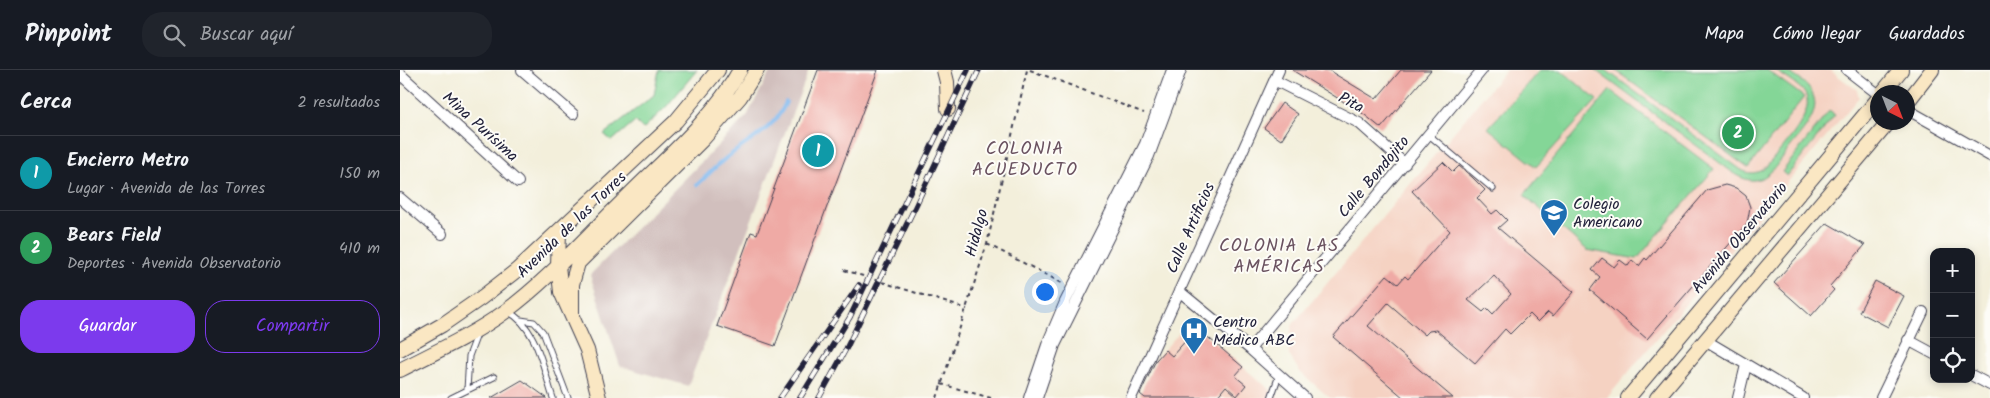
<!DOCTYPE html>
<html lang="es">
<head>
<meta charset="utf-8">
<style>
	body { margin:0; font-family:Kalam,sans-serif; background:#20242c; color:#f1f3f6 }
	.controls { position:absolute; right:15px; bottom:15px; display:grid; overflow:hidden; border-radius:10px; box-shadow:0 2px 8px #0003 }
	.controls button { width:45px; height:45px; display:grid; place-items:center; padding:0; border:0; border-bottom:1px solid #363941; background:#171b24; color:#f1f3f6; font:25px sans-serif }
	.compass { position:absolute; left:1470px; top:15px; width:45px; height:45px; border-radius:50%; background:#171b24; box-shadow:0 2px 8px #0003; rotate:138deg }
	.you { position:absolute; left:644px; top:221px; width:18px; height:18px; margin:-12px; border:4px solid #fff; border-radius:50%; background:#1a73e8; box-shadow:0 0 0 8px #1a73e833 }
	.badge { display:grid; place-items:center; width:32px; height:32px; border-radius:50%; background:#7c3aed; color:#fff; font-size:16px; font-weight:700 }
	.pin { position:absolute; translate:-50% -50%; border:2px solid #fff; box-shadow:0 1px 5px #0006 }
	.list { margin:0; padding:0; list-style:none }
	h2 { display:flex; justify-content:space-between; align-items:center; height:65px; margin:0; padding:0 20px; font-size:21px }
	h2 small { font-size:16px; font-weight:400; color:#9ea1a6 }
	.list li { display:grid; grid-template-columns:32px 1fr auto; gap:15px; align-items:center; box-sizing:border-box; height:75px; padding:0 20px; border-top:1px solid #363941 }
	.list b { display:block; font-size:19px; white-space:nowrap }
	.list p { margin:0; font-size:16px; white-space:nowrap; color:#9ea1a6 }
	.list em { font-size:16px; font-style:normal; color:#9ea1a6 }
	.actions { display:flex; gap:10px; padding:15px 20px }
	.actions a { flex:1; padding:11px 0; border:1px solid #7c3aed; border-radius:20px; text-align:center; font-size:18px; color:#7c3aed }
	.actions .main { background:#7c3aed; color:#fff }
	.icon { flex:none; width:28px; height:28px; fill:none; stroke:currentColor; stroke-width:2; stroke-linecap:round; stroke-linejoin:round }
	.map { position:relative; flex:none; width:1590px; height:328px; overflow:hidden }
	header { display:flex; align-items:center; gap:30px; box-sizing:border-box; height:70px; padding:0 25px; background:#171b24; border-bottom:1px solid #363941 }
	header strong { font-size:24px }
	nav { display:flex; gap:28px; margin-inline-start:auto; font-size:18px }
	.search { width:350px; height:45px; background:#20242c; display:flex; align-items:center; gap:12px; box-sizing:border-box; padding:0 18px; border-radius:20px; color:#9ea1a6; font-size:19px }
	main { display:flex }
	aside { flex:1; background:#171b24 }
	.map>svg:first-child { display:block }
</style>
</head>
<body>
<header>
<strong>Pinpoint</strong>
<div class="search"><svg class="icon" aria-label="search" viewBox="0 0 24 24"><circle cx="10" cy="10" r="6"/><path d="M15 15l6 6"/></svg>Buscar aquí</div>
<nav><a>Mapa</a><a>Cómo llegar</a><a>Guardados</a></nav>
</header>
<main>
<aside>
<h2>Cerca<small>2 resultados</small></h2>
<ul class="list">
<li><span class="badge" style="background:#0f9aa8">1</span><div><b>Encierro Metro</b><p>Lugar · Avenida de las Torres</p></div><em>150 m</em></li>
<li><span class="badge" style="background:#2e9e5b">2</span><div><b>Bears Field</b><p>Deportes · Avenida Observatorio</p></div><em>410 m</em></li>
</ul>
<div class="actions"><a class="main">Guardar</a><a>Compartir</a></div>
</aside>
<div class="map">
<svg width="1590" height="328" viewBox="0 0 1590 328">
	<rect width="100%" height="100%" fill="#fdfcf7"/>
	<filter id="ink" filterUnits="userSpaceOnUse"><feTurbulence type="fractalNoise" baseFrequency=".02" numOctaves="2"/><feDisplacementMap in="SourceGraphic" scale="10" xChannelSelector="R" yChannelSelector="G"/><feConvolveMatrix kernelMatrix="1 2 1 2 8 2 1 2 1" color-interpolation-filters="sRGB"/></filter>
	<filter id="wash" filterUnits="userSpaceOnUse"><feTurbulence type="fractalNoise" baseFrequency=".0096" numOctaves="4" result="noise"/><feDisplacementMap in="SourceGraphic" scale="20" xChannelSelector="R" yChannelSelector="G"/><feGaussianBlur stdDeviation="1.12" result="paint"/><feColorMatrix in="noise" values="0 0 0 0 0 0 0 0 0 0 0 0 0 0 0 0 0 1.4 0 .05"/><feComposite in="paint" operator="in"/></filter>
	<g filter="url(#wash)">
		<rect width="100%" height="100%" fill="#f3efdb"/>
		<path fill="#f5d2c2" d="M1106 0H1430L1457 20 1459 27 1207 328H930L900 302 889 285 888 273 893 254Z
			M789 252 880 328H745L740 323 760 301 755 290Z"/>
		<path fill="#d1bfbd" d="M371 0H409L288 316 220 296 190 205 347 46Z"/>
		<path fill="#84d697" stroke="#537c69" d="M259 0H297L266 37 243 59 235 51 212 71 204 64 254 25Z
			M1140 0H1161L1197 30 1136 97 1088 58Z
			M1195 0H1206L1340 99C1349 105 1358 104 1366 97 1378 82 1421 40 1403 21 1396 13 1384 7 1375 0 1386 0 1390 3 1399 9 1432 33 1406 57 1388 80 1381 89 1373 103 1362 108 1353 112 1345 110 1336 105Z
			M1215 0H1367L1404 27 1348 98Z
			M1210 20 1314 99 1237 189 1187 180 1124 125Z
			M1429 41 1435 45 1387 106 1382 102Z"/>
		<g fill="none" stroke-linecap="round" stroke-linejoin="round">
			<path stroke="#7eb8ef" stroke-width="4" d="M297 115C307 106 316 96 326 88 348 71 375 59 386 32"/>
		</g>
		<g id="blocks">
			<path fill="#efaaa5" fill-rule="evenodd" d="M418 0H478L375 276 317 256 351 162 357 164Z
				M892 0H928L976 29 1001 0H1031L981 58 965 45Z
				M882 33 898 44 881 70 864 58Z
				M1043 92 1053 102 1059 96 1072 107 1085 120 1077 128 1092 144 1097 140 1107 150 1098 158 1174 222 1153 246 1148 242 1138 252 1130 244 1110 264 1105 259 1075 293 1036 260 1029 261 1025 265 988 233 968 256 1053 328H1004L933 267 987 205 998 214 1005 206 1008 209 1050 161 1012 121ZM1094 206 1111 224 1093 244 1087 238 1083 242 1068 230Z
				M1325 115 1336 118 1346 126 1350 137 1347 154 1247 269 1190 220 1200 207 1192 200 1202 188 1214 197 1220 190 1228 196 1232 190 1239 196 1245 188 1247 190 1307 120Z
				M1427 153 1465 175 1430 216 1434 220 1411 246 1374 213Z
				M1475 211 1504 226 1488 257 1459 242Z
				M797 258 843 297 835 306 846 315 837 326 826 316 816 328H745L740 324 756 290 765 280 772 286Z
				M122 310 147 328H91Z"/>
		</g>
	</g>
	<g filter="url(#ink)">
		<use href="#blocks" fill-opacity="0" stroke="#414153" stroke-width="1"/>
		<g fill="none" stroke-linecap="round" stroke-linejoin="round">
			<defs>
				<path id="lane" d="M1029 65 1093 119
					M107 241C137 256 143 298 153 328
					M121 250 134 252 143 262 168 328
					M67 320 69 286 78 262
					M51 328 94 307
					M871 328 879 305"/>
				<path id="street" d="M122 0 173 44
					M1447 0 1478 24
					M0 4 118 112
					M874 10 959 53 1005 94
					M1508 40 1590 86
					M0 128 42 164
					M779 221 850 279 905 328
					M1305 270 1403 328
					M1508 270 1534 284
					M850 279 1082 0
					M1571 305 1590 315
					M629 328 648 272 665 232 745 74 772 0
					M637 328 655 275 749 86 781 0
					M731 328 879 0
					M1338 328 1346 295
					M1481 328 1523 242"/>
				<path id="secondary" d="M544 0 547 12 548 39
					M1483 22 1501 0
					M1508 31 1532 0
					M159 161 158 196 161 222 187 280 199 328
					M172 245V214L178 193 303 69 340 27 357 0
					M0 279 42 255 81 228 117 200 276 51 318 0
					M0 300C35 282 73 265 106 241 146 212 186 167 222 132 263 90 311 52 340 0
					M1228 328 1478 29
					M1257 328 1489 52"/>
			</defs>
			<use href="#lane" stroke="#414153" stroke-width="7"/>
			<use href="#street" stroke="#414153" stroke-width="12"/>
			<use href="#secondary" stroke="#414153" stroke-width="16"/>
			<path stroke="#414153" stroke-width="2" stroke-dasharray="4 4" stroke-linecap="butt" d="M630 0 744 43
				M587 174 662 213
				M444 200 567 239
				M541 314 591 328
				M537 328 587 174 627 0"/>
			<use href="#lane" stroke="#fff" stroke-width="5"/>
			<use href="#street" stroke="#fff" stroke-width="10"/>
			<use href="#secondary" stroke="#fae7c3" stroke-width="14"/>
			<defs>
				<path id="rail" d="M380 328 459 215
					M400 328 450 247 568 0
					M419 328 446 279 516 135 579 0"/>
			</defs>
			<use href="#rail" stroke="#22223b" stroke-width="5.5"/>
			<use href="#rail" stroke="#fdfcf7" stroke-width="4" stroke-dasharray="11" stroke-linecap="butt"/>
		</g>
	</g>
	<defs>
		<symbol id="school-pin" viewBox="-11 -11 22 30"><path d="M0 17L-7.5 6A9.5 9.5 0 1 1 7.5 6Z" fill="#1f6fb2" stroke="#fdfcf7"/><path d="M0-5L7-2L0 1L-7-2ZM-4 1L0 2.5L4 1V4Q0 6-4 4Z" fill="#fff"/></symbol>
		<symbol id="hospital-pin" viewBox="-11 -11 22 30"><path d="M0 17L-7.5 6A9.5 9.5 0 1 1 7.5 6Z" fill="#1f6fb2" stroke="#fdfcf7"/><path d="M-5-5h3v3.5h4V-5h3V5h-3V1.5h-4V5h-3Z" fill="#fff"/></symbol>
	</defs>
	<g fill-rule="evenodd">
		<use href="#school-pin" x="1138" y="127" width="32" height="43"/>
		<use href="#hospital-pin" x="778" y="245" width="32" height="43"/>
	</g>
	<g text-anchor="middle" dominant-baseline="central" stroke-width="4" stroke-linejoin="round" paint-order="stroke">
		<g font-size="16" fill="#22223b" stroke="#fdfcf7">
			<text transform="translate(951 33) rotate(28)">Pita</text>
			<text transform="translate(80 57) rotate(42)">Mina Purísima</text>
			<text transform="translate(974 107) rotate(-50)">Calle Bondojito</text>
			<text transform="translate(172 155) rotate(-44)">Avenida de las Torres</text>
			<text transform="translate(791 158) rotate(-66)">Calle Artificios</text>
			<text transform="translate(577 163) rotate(-75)">Hidalgo</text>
			<text transform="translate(1340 168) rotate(-50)">Avenida Observatorio</text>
		</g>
		<g font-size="16" fill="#22223b" stroke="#fdfcf7" text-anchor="start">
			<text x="1173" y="134">Colegio<tspan x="1173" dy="18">Americano</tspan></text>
			<text x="813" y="252">Centro<tspan x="813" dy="18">Médico ABC</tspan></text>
		</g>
		<g font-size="18" letter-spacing="1" fill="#6a5260" stroke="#fdfcf7">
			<text x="625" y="79">COLONIA<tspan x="625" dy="21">ACUEDUCTO</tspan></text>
			<text x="879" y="176">COLONIA LAS<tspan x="879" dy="21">AMÉRICAS</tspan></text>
		</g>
	</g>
</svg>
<div class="controls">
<button>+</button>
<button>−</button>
<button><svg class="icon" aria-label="locate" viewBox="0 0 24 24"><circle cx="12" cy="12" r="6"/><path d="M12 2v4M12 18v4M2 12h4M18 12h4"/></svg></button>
</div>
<svg class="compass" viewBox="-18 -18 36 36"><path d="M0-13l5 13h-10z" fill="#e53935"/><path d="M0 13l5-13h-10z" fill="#9ea1a6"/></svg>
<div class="you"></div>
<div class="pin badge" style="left:418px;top:81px;background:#0f9aa8">1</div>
<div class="pin badge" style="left:1338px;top:63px;background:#2e9e5b">2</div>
</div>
</main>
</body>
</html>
